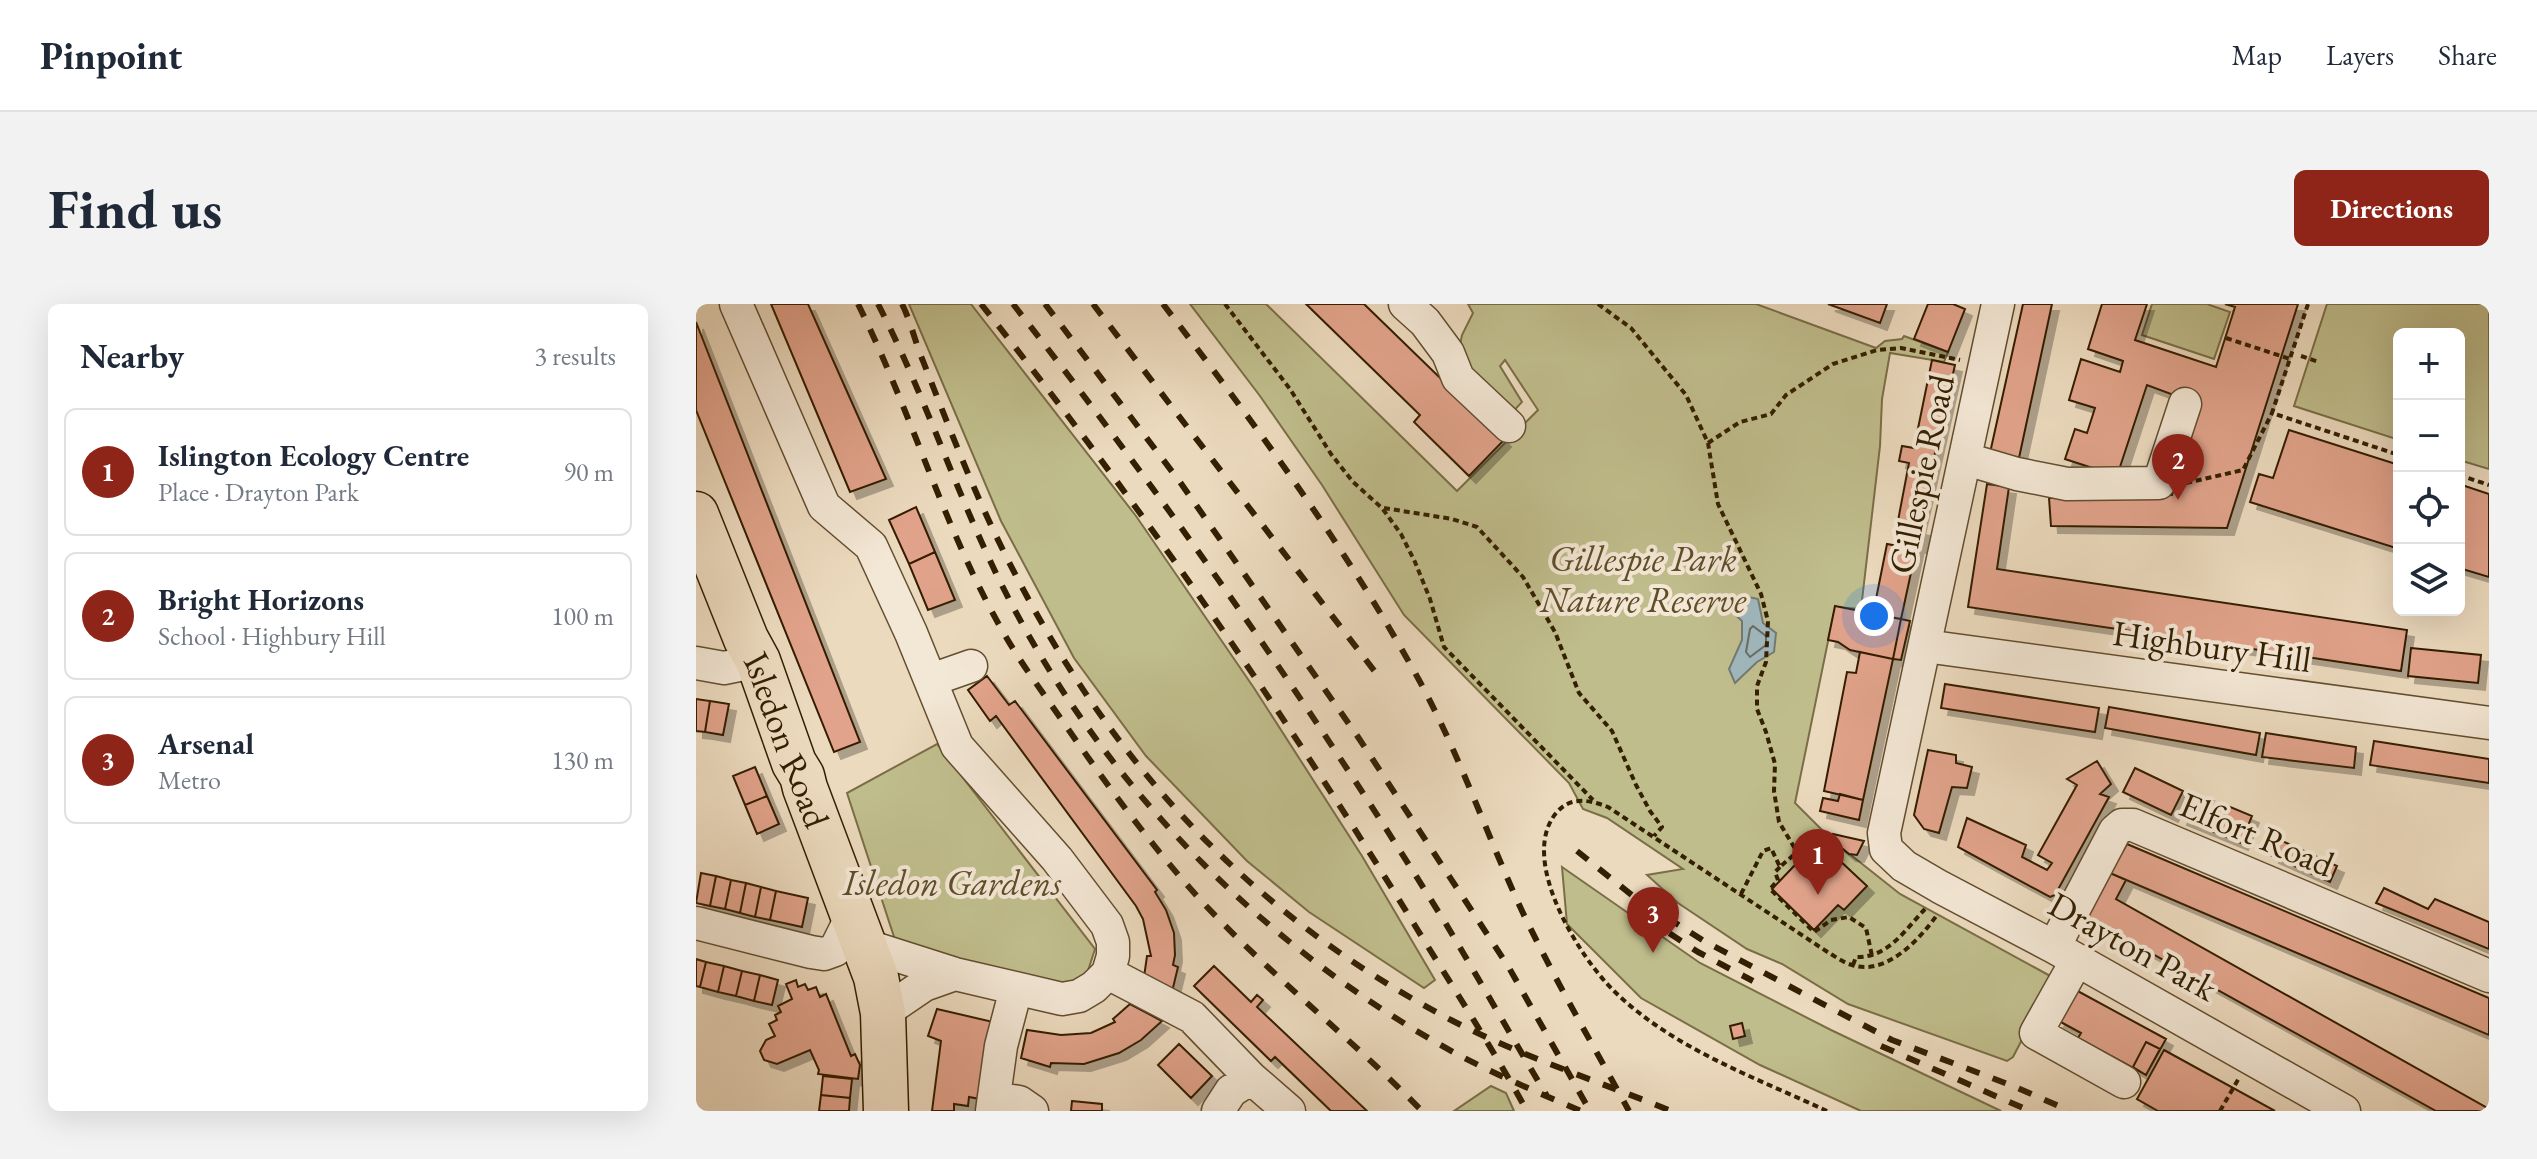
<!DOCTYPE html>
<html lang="en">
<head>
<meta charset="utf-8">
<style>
	body { margin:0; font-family:"EB Garamond",serif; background:#f2f2f3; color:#1f2937 }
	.controls { position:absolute; right:24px; top:24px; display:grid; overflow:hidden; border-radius:12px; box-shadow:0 8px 32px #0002 }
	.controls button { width:72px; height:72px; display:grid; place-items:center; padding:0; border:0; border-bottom:2px solid #e0e1e3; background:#fff; color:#1f2937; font:40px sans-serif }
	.you { position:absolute; left:1178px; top:312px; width:28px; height:28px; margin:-20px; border:6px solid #fff; border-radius:50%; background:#1a73e8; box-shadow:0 0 0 12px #1a73e833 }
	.badge { display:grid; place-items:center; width:52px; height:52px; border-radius:50%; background:#8f2418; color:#fff; font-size:26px; font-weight:700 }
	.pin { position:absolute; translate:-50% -66px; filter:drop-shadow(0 2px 4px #0008) }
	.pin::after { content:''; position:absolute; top:42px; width:28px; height:24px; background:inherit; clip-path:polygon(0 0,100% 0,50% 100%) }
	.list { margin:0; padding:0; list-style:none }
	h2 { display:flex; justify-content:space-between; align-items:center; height:104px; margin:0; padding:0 32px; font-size:34px }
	h2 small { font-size:26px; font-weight:400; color:#747a83 }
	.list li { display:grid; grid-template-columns:52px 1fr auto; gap:24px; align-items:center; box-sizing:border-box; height:128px; margin:0 16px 16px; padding:0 16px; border:2px solid #e0e1e3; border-radius:12px }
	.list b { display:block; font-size:30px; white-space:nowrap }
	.list p { margin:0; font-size:26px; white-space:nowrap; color:#747a83 }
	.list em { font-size:26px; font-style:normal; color:#747a83 }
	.icon { flex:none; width:44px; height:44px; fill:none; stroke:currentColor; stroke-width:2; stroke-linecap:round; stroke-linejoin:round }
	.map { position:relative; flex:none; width:1793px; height:807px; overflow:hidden; border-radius:12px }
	header { display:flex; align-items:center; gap:48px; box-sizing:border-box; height:112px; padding:0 40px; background:#fff; border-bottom:2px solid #e0e1e3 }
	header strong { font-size:38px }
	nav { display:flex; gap:44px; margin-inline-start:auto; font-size:28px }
	.intro { display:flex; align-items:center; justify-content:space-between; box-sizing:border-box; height:192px; padding:0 48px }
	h1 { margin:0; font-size:56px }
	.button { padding:20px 36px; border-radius:12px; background:#8f2418; color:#fff; font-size:28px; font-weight:700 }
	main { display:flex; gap:48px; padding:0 48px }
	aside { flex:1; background:#fff; border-radius:12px; box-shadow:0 8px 32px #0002 }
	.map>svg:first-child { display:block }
</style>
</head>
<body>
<header>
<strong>Pinpoint</strong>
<nav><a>Map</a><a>Layers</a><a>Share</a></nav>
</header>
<div class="intro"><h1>Find us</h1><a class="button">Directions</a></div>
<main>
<aside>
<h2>Nearby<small>3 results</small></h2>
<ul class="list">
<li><span class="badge">1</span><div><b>Islington Ecology Centre</b><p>Place · Drayton Park</p></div><em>90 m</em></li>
<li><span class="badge">2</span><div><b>Bright Horizons</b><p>School · Highbury Hill</p></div><em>100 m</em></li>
<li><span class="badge">3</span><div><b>Arsenal</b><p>Metro</p></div><em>130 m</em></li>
</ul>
</aside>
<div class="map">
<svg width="1793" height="807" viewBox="0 0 1793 807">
	<defs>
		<filter id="shadow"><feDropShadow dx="7" dy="7" stdDeviation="0" flood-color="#0004"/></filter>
	</defs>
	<rect width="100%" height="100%" fill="#ecdabe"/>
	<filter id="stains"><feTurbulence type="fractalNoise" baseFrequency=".0025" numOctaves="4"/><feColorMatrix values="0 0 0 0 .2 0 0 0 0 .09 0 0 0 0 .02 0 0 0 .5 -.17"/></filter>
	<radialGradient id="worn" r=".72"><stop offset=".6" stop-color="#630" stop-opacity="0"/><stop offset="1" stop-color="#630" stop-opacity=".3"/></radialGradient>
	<path fill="#c0bd8c" stroke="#7a6e46" stroke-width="2" d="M213 0H275L278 4 440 212 558 384 666 552 739 676 728 684 613 608 551 557 450 452 378 354 305 217Z
		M494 0H570L761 187 842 106 809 56 804 62 826 98 814 111 762 51 766 31 777 9 772 0H1060L1180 44 1189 37 1206 35 1208 32 1252 48 1248 58 1194 49 1186 95 1184 142 1165 305 1139 303 1099 499 1136 536 1204 590 1358 674 1317 753 1311 757 1152 700 1086 660 1051 645 982 599 951 571 987 565 911 514 887 505 873 479 708 311 626 181 564 92Z
		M1456 0H1511L1534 8 1518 55 1446 31Z
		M1631 0H1793V165L1763 156V30H1703V136L1598 102Z
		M241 440 399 645 388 679 369 684 200 639 151 489Z
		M866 563 1004 659 1135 726 1305 807H1165L1064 761 945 694 871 620Z
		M795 782 810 789 818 807H758Z"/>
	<path fill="#9fb7bd" stroke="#747a71" stroke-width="2" d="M1048 292 1062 295 1067 319 1080 329 1078 348 1061 358 1039 379 1033 365 1046 336V317L1034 306 1028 294Z"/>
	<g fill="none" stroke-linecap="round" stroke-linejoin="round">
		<path stroke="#6a6b5e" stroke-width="2" d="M1057 322 1070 332V341L1054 353 1050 348 1054 325Z"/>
	</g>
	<path fill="#e1a38b" stroke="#341f00" stroke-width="2" filter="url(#shadow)" d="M75 0H112L190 175 154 188Z
		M610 0H668L808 136 773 172 718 118 724 111Z
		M1132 0H1191L1184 19Z
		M1232 0H1257L1269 5 1252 48 1218 35Z
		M1327 0H1356L1323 154 1294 149Z
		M1406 0H1451L1439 36 1520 63 1539 3 1529 0H1602L1531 224 1355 222 1353 194 1476 191 1502 100 1451 81 1421 172 1369 155 1379 125 1391 129 1399 104 1373 96 1385 55 1424 68 1427 57 1392 45Z
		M0 18 164 438 138 448 0 106Z
		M1236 56 1259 61 1222 224 1227 225 1223 242 1221 241 1205 315 1177 310 1191 240 1202 242 1206 223 1201 222 1213 159 1203 157 1206 142 1218 144Z
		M1593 126 1703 161V245L1554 198 1563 170 1577 174Z
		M1291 180 1313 183 1301 265 1711 326 1705 367 1272 303Z
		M1763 180 1793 190V273L1763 264Z
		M220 203 239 248 213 260 193 216Z
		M239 248 259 296 232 306 213 260Z
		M1139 302 1205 315 1197 355 1154 346 1142 338 1132 336Z
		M1205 315 1214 317 1205 356 1197 355Z
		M1715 344 1785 351 1782 379 1712 372Z
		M1164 348 1197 355 1167 496 1128 487 1151 368 1160 369Z
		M291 372 313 401 319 397 461 586 459 588 470 606 478 629 479 651 477 661 482 663 476 688 448 673 451 652H455L447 615 440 602 300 412 294 417 272 386Z
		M1249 380 1403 404 1399 428 1245 404Z
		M0 395 14 397 9 428 0 427Z
		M14 397 33 400 27 431 9 428Z
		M1413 403 1564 429 1560 451 1409 424Z
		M1570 429 1660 443 1658 464 1566 453Z
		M1678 437 1793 455V479L1674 461Z
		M1232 446 1260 451V459L1276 463 1271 484 1256 483 1243 529 1228 525 1218 511Z
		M1401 457 1415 480 1404 490 1413 493 1359 591 1354 593 1262 543 1271 514 1330 541 1326 553 1351 566 1356 559 1342 551 1381 481 1371 475Z
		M59 463 71 492 49 501 37 472Z
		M1439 464 1487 487 1475 511 1427 488Z
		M1495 488 1518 497 1513 510 1527 515 1532 502 1556 512 1545 539 1484 514Z
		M1144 490 1167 496 1163 516 1124 507 1127 494 1142 497Z
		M71 492 83 520 61 530 49 501Z
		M1137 530 1168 537 1161 551 1153 550 1136 536Z
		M1584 536 1641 562 1634 578 1576 552Z
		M1431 540 1793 694V731L1414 569Z
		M1142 555 1171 582 1148 606 1142 601 1118 626 1076 585 1099 561 1119 580Z
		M5 569 20 572 14 602 0 599Z
		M1414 569 1430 576 1420 595 1793 805V807H1740L1390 613Z
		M20 572 35 576 29 605 14 602Z
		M35 576 50 579 44 609 29 605Z
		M50 579 65 583 59 613 44 609Z
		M65 583 80 587 74 616 59 613Z
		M1688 584 1732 605 1739 595 1793 618V645L1680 599Z
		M80 587 112 594 106 623 74 616Z
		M0 655 10 658 4 683 0 682Z
		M10 658 28 662 22 688 4 683Z
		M28 662 46 667 40 692 22 688Z
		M518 662 555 698 561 691 567 696 561 703 671 807H635L579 753 575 757 498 682Z
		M46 667 64 671 58 697 40 692Z
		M64 671 82 676 76 701 58 697Z
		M100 676 102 683 109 680 112 686 120 683 124 693 130 690 155 752 159 750 164 761 162 775 122 770 123 766 114 746 81 760 68 756 64 747 70 736 79 732 73 720 81 716 79 711 85 708 82 702 96 695 90 680Z
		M1378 685 1470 735 1450 771 1382 734 1385 729 1361 716Z
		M434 700 466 717 445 736 423 749 388 760 355 759 354 763 325 754 331 726 365 731 395 729 419 718 417 715Z
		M241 705 297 718 284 795 273 793 272 802 258 800V807H236L245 737 232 732Z
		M1046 719 1049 732 1037 735 1034 722Z
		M1450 738 1464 745 1450 771 1437 763Z
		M483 740 516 772 495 794 462 761Z
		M1468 746 1579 807H1462L1441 795Z
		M127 772 156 775 154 794 125 791Z
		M125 791 154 794 153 807H123Z
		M376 797 406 800V807H375Z"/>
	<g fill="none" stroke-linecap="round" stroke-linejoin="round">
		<defs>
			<path id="minor" d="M40 0 128 202 175 242 215 329 261 442 361 555 411 621 417 638V652L412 669 398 683 383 692 366 695 259 670 168 641
				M709 0 729 18 752 49 762 74 813 122
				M1302 0 1188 529 1190 545 1208 562 1244 583 1358 643 1648 807
				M1270 155 1321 170 1371 180 1463 179 1489 100
				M1229 342 1793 419
				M0 359 28 364 62 357
				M235 376 275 362
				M0 619 115 648 128 650 139 646 156 612
				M1358 643 1419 527 1426 521H1437L1793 672
				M1381 656 1340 729 1428 778
				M412 669 496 713 555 774 593 807
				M187 709 228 681 259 670
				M298 794 323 798 336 807
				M296 807 305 742 320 685
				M522 807 535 787 555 774"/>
			<g id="highway">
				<path id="s1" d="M0 210 50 335 62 357 98 459 106 472 109 484 180 673 187 709 190 807"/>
			</g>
		</defs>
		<use href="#minor" stroke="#624e30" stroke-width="35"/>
		<use href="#highway" stroke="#341f00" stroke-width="47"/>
		<path stroke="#341f00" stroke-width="4" stroke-dasharray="6 4" stroke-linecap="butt" d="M529 0 594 85 635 150 657 178 686 204 705 230 719 258 734 295 748 343 897 496
			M902 0 935 24 990 91 1012 139 1022 200 1065 290 1072 317 1070 358 1061 382V405L1070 428 1079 460 1078 487 1083 518 1101 548 1118 570 1113 574
			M1612 0 1576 109 1703 151
			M1530 34 1594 55
			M1605 52 1623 58
			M1012 139 1044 118 1075 110 1090 91 1137 60 1181 46 1205 44 1264 56
			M1763 171 1793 181
			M1490 179 1547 166 1576 109
			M688 204 756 215 781 223 827 273 859 328 883 389 916 427 940 481 954 507 966 523 958 532
			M1084 563 1079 568 1082 576 1074 585 1118 628 1135 616 1153 613 1170 624 1176 652
			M1045 590 1067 547 1075 544 1084 563 1101 548
			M1157 661 1160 653C1192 654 1209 626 1229 605
			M1131 807C1058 773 976 744 918 687 883 653 821 554 861 508 875 492 894 496 912 503L1133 649C1140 653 1148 659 1156 661 1190 672 1223 636 1241 611
			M1524 807 1543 774"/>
		<use href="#minor" stroke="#f3e7d5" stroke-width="32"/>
		<use href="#highway" stroke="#ecdabe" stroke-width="44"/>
		<path stroke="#341f00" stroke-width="6" stroke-dasharray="14 14" stroke-linecap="butt" d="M162 0C215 107 247 222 306 326 325 360 348 390 370 422 413 484 459 547 511 603 579 675 657 736 726 807
			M182 0C232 97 264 202 315 299 414 488 571 646 759 749 800 771 843 789 885 807
			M206 0C215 18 219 38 227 57 251 118 275 181 304 240 407 451 548 608 757 717 827 753 902 777 975 807
			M285 0C442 197 586 405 718 620 756 682 796 743 831 807
			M317 0C473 199 617 405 750 620 784 677 817 735 851 792
			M349 0 484 178 662 433 812 662 894 807
			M397 0 683 373
			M467 0C559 120 650 243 723 376 764 451 791 532 827 609 859 676 897 741 933 807
			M881 547 937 592 1008 637 1108 690 1196 736 1317 782 1374 807
			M950 614 1002 648 1057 677
			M1185 742 1334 807"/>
	</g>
	<g text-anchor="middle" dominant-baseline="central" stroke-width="8" stroke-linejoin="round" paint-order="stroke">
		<g font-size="36" fill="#341f00" stroke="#f3e7d5">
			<text transform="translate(1225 170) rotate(-78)">Gillespie Road</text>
			<text transform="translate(1516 342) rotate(8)">Highbury Hill</text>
			<text stroke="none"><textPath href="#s1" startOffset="244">Isledon Road</textPath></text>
			<text transform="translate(1561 530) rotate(23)">Elfort Road</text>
			<text transform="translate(1437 642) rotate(29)">Drayton Park</text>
		</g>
		<g font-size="36" font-style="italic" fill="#5e4e2a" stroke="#f3e7d5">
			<text x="947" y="254">Gillespie Park<tspan x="947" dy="41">Nature Reserve</tspan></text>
			<text x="256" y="578">Isledon Gardens</text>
		</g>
	</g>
	<rect width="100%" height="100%" filter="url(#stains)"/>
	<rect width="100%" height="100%" fill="url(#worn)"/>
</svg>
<div class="controls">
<button>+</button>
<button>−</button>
<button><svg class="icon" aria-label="locate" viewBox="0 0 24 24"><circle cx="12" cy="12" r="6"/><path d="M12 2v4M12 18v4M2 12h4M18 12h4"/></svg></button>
<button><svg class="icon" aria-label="layers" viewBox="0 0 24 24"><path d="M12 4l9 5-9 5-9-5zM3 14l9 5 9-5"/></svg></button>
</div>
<div class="you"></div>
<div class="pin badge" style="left:1122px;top:591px">1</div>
<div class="pin badge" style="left:1482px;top:196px">2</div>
<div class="pin badge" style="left:957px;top:649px">3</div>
</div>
</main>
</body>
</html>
